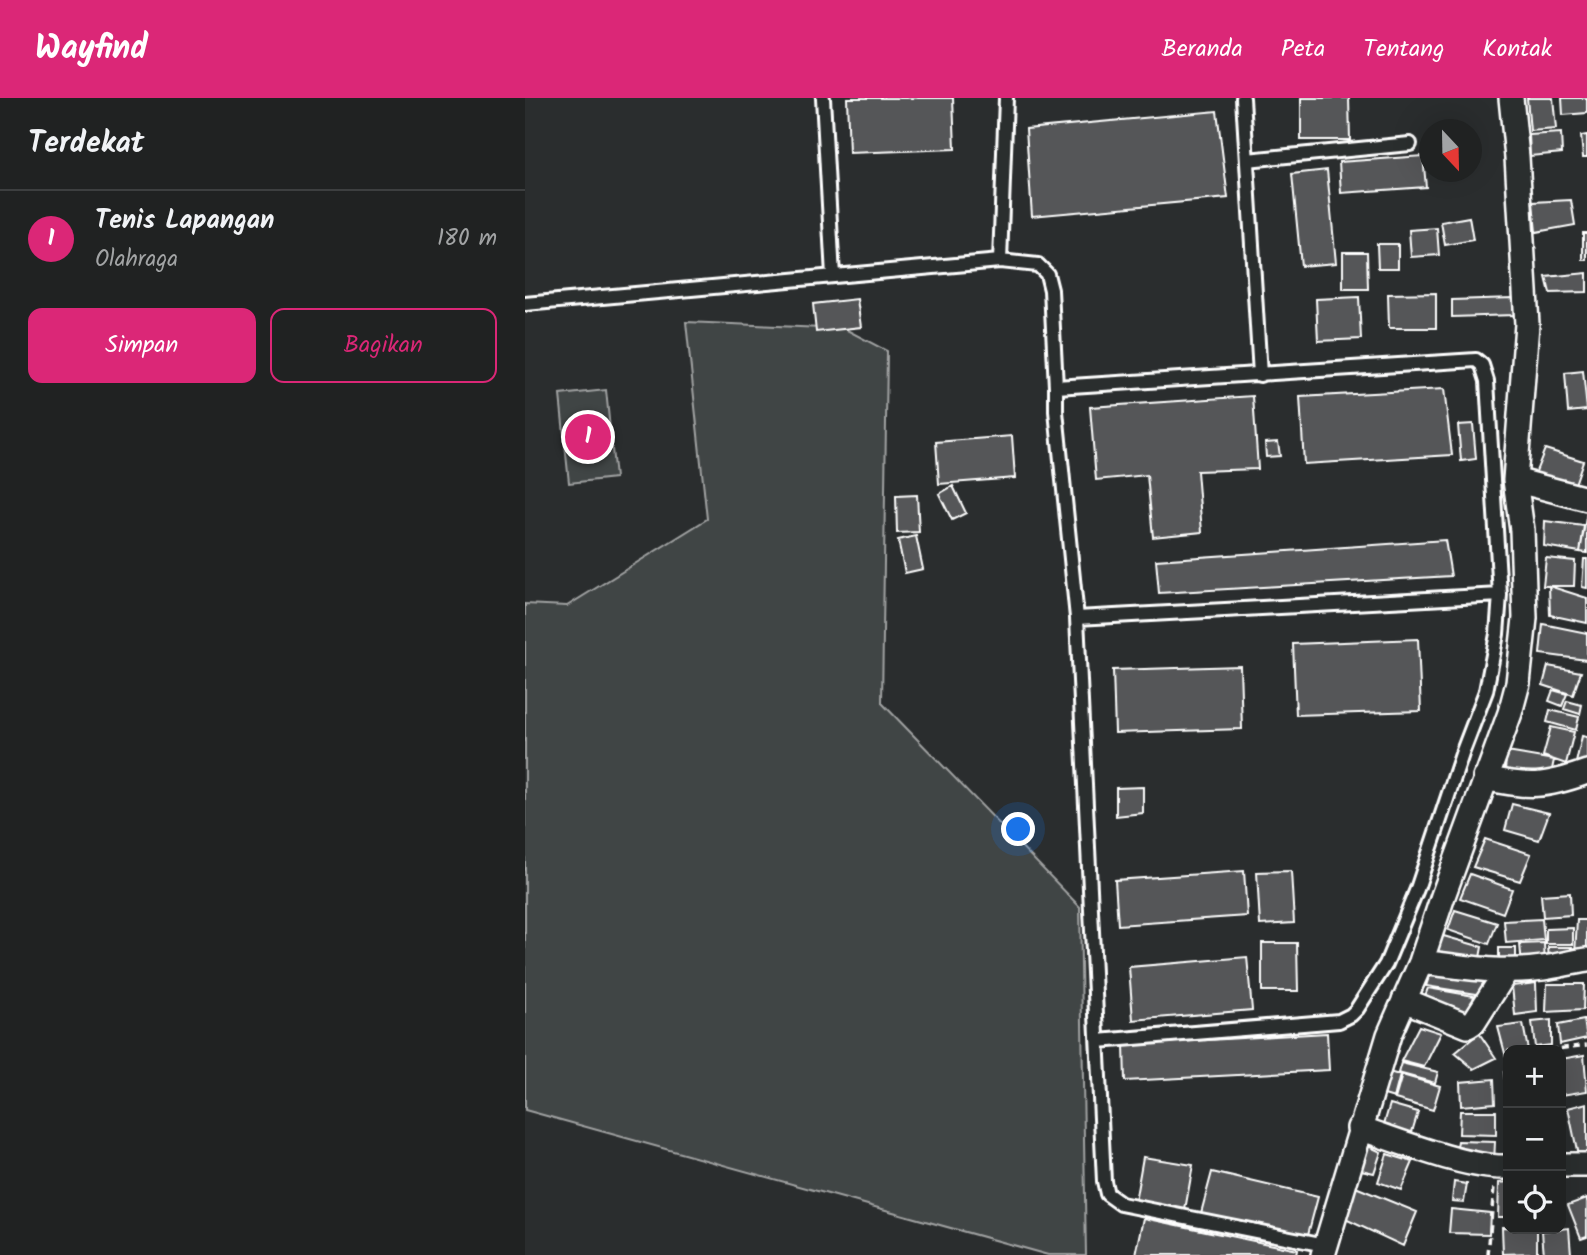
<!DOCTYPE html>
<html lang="id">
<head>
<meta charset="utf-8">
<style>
	body { margin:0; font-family:Kalam,sans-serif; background:#282a2a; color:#f1f3f6 }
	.controls { position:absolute; right:21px; bottom:21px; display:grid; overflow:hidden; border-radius:14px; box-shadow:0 7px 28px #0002 }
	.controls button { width:63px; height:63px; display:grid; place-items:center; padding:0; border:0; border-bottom:2px solid #3d3f40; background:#202222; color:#f1f3f6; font:35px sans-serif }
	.compass { position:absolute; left:894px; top:21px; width:63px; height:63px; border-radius:50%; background:#202222; box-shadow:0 7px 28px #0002; rotate:158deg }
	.you { position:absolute; left:494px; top:732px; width:24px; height:24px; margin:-18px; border:5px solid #fff; border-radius:50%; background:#1a73e8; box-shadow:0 0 0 10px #1a73e833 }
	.badge { display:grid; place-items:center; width:46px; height:46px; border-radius:50%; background:#db2777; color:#fff; font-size:23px; font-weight:700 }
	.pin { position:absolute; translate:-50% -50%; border:4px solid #fff; box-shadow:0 2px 7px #0006 }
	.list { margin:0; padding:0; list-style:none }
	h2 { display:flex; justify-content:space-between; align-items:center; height:91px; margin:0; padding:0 28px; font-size:30px }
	h2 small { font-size:23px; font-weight:400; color:#a2a4a5 }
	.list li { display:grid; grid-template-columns:46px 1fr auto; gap:21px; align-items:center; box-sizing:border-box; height:98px; padding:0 28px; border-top:2px solid #3d3f40 }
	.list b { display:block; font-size:26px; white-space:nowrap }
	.list p { margin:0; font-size:23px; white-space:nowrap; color:#a2a4a5 }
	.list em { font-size:23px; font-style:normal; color:#a2a4a5 }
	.actions { display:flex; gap:14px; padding:21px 28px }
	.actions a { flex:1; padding:16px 0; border:2px solid #db2777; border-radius:14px; text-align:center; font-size:24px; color:#db2777 }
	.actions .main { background:#db2777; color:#fff }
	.icon { flex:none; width:38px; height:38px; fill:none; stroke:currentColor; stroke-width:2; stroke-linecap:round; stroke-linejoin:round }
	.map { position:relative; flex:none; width:1062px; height:1157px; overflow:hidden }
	header { display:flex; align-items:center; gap:42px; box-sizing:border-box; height:98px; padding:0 35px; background:#db2777; color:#fff }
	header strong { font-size:33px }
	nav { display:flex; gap:38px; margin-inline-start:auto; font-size:24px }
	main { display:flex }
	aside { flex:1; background:#202222 }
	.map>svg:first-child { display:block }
</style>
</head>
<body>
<header>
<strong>Wayfind</strong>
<nav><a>Beranda</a><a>Peta</a><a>Tentang</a><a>Kontak</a></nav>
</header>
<main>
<aside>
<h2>Terdekat<small></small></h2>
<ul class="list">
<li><span class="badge">1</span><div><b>Tenis Lapangan</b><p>Olahraga</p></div><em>180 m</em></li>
</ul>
<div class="actions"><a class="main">Simpan</a><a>Bagikan</a></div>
</aside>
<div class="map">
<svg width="1062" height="1157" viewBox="0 0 1062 1157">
	<rect width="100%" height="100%" fill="#2a2d2e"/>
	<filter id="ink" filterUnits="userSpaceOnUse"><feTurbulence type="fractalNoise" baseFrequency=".0143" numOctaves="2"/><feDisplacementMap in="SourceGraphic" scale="14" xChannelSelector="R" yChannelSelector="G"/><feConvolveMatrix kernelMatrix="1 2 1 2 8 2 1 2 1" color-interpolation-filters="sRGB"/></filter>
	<g filter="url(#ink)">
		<path fill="#414445" stroke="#a0a2a2" stroke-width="2" d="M161 224 320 231 362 253 357 605 555 809 561 1157H523L0 1012V506L42 508 182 421Z
			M81 292 90 380 44 385 35 297Z"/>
		<path fill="#555758" stroke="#fff" stroke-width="2" d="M322 0H428L430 51 324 55Z
			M776 0H824L825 42H776Z
			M1002 0H1028L1031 31 1005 33Z
			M1037 0H1062V15L1038 17Z
			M692 13 703 100 507 118 501 31Z
			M1036 35 1037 55 1005 58 1004 37Z
			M1062 37V59H1058L1056 38Z
			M898 58 901 89 816 95 814 64Z
			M802 72 811 165 776 168 767 76Z
			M1046 102 1050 127 1011 134 1008 104Z
			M944 119 948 142 920 147 916 124Z
			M912 130 914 157 886 159 884 132Z
			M1058 135H1062V162H1058Z
			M852 146H873V170H853Z
			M818 154H842L843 191H818Z
			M1062 175V194L1025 195 1021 179Z
			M911 195V230H864L863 196Z
			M834 199 836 241 793 243 791 201Z
			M988 200 989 217 927 219V202Z
			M332 201 336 229 291 234 288 206Z
			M1058 273 1062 312 1043 314 1040 275Z
			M919 291 927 357 779 366 775 299Z
			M728 298 733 371 672 373 677 434 628 439 622 377 571 382 565 309Z
			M948 326 951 361 936 363 933 327Z
			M487 338 490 380 414 386 411 344Z
			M753 344 755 358 741 359 740 345Z
			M1020 351 1058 363 1049 389 1010 376Z
			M428 388 441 415 427 422 414 396Z
			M392 397 394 434 372 435 371 398Z
			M1062 414V455L1055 454Z
			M1020 423 1059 428 1055 454 1019 448Z
			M391 438 398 471 380 475 373 442Z
			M920 442 926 478 634 495 631 462Z
			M1021 460 1050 463 1049 488H1018Z
			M1059 461H1062V490L1057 489Z
			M1024 488 1062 500V525L1025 517Z
			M1018 526 1062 535V562L1015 556Z
			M893 541 896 613 771 617 768 546Z
			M715 568 717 631 590 635 588 572Z
			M1023 568 1056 574 1048 597 1018 587Z
			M1028 592 1042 596 1037 608 1024 603Z
			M1042 603 1057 607 1055 616 1039 611Z
			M1025 612 1054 619 1051 632 1022 624Z
			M1026 629 1049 634 1041 666 1018 658Z
			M1057 638 1062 639V672L1048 678Z
			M982 654 1029 662 1024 686 979 680Z
			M618 689V715L591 718V690Z
			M987 706 1024 715 1014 742 980 732Z
			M960 741 1006 756 995 783 948 769Z
			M719 773 722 818 593 827 590 782Z
			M766 773 769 825 735 827 732 774Z
			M945 776 987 791 978 815 935 800Z
			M1045 795 1046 817 1018 819 1016 797Z
			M930 812 972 825 964 846 923 832Z
			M1017 821 1019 842 981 845 979 823Z
			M1052 822H1062V856H1050Z
			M1048 830V846H1021V831Z
			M915 837 957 849 954 865 909 856Z
			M737 845H772L773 893H737Z
			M1019 845 1020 867 997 868 995 846Z
			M1023 849H1047V862L1024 863Z
			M974 850H991V863L974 864Z
			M722 859 727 912 608 922 604 869Z
			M907 870 963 878 958 897 901 888Z
			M1011 885 1012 914 990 917 987 888Z
			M1022 886H1059L1058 912 1021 914Z
			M903 890 949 898 943 921 897 906Z
			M1026 922V947L1010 949 1007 924Z
			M1059 922 1062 940 1035 946 1033 927Z
			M998 926 1003 952H983V959H981L973 929Z
			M894 928 916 935 899 969 876 963Z
			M802 935 804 972 600 983 599 947Z
			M954 935 971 960 949 971 930 955Z
			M1059 957 1062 993 1036 997V961Z
			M876 965 913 974 910 985 873 975Z
			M983 973V1007L979 974Z
			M863 974 875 977 869 1000 856 996Z
			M877 977 915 988 908 1012 870 1001Z
			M969 981 970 1005 936 1008 935 984Z
			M1062 1005V1062H1054L1043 1010Z
			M865 1006 893 1014 884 1044 856 1036Z
			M935 1013H971V1037L934 1036Z
			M933 1043 970 1044 969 1065 930 1059Z
			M841 1047 856 1054 849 1075 832 1071Z
			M862 1056 888 1064 876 1092 853 1084Z
			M618 1059 668 1067 660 1112 610 1104Z
			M687 1074 793 1099 782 1140 676 1115Z
			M929 1084 942 1086 939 1104 927 1103Z
			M983 1084V1119H973L974 1085Z
			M828 1088 892 1114 878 1148 816 1119Z
			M1062 1100V1138L1056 1140 1043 1107Z
			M926 1111 965 1115 964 1136 924 1135Z
			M619 1120 772 1152 771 1157H611Z
			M977 1129 1012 1131V1155L978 1156Z
			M1044 1130 1046 1156 1019 1157 1017 1133Z"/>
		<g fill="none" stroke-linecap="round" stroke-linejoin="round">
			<defs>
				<path id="service" d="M298 0 308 178
					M718 0 735 277
					M722 62 885 46
					M475 163 481 0
					M0 206 475 163 513 167 522 176 526 192 531 289
					M552 520 975 497
					M573 943 814 923 826 917 832 911 861 866 892 791 938 653 961 593 972 536 975 497 962 283 957 267 951 262 531 289V313L552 520 579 1083 582 1096 596 1106 790 1145"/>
				<path id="minor" d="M990 382 1062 401
					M960 680C1004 690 1020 689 1062 674
					M896 864C936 869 977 876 1018 870 1033 868 1047 864 1062 862
					M879 902 943 928 949 924 982 872
					M834 1030C875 1043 942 1071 983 1069
					M1036 1067H1062
					M798 1157 864 937 896 864 918 798 985 615 993 585 1000 520 997 432 990 382 1002 226 992 59 986 0"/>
			</defs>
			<use href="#service" stroke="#fff" stroke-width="18"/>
			<use href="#minor" stroke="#fff" stroke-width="28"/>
			<path stroke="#fff" stroke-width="3.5" stroke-dasharray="7 5" stroke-linecap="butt" d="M1024 952 1062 947
				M963 1157 969 1089"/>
			<use href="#service" stroke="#2a2d2e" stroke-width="12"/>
			<use href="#minor" stroke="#2a2d2e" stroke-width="23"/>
		</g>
	</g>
</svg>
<div class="controls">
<button>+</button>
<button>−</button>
<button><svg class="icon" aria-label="locate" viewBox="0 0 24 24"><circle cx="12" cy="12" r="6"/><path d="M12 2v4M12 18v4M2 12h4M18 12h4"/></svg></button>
</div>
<svg class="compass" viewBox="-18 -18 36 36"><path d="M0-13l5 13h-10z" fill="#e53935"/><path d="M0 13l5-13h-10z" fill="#a2a4a5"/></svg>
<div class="you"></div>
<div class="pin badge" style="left:63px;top:339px">1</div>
</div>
</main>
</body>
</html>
